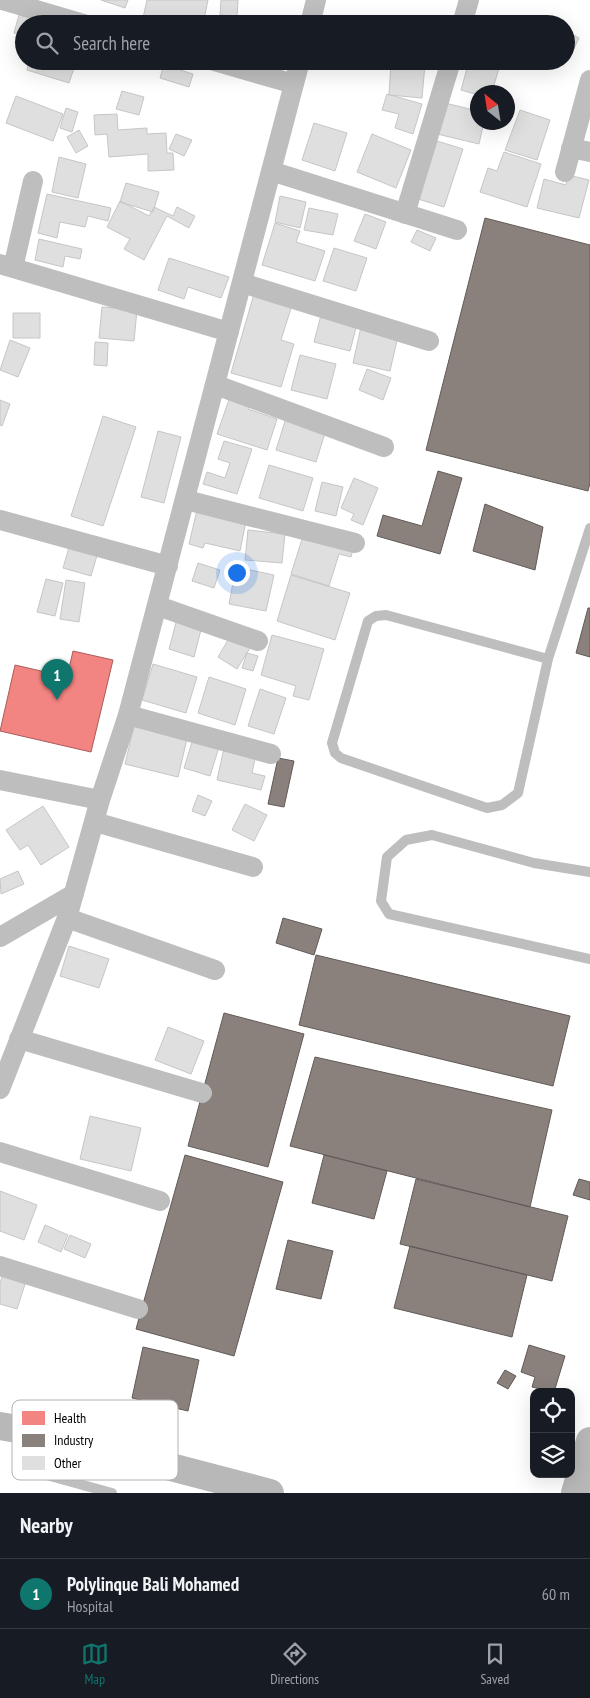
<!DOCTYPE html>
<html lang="en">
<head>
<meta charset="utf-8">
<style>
	body { margin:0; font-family:"PT Sans Narrow",sans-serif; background:#20242c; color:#f1f3f6 }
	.controls { position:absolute; right:15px; bottom:15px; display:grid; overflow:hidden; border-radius:10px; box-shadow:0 5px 20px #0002 }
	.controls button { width:45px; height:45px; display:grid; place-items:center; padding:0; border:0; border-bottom:1px solid #363941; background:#171b24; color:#f1f3f6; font:25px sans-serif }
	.compass { position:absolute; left:470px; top:85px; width:45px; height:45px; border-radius:50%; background:#171b24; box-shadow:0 5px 20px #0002; rotate:330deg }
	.you { position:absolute; left:236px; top:572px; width:18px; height:18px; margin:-12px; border:4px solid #fff; border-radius:50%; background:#1a73e8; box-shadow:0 0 0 8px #1a73e833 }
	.badge { display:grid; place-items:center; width:32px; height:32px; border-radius:50%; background:#0f766e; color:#fff; font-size:16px; font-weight:700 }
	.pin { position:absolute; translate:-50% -41px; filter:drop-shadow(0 1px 2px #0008) }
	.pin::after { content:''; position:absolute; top:26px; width:18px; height:15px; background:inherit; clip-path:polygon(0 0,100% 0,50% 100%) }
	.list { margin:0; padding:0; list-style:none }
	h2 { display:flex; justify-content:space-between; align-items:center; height:65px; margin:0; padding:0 20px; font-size:21px }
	h2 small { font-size:16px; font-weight:400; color:#9ea1a6 }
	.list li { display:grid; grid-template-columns:32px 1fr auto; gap:15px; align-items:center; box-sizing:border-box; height:70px; padding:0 20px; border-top:1px solid #363941 }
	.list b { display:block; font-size:19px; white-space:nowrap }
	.list p { margin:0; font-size:16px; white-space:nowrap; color:#9ea1a6 }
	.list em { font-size:16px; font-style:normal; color:#9ea1a6 }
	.icon { flex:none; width:28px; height:28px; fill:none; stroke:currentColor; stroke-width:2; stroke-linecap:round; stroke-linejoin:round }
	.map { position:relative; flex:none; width:590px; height:1493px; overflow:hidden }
	.search { position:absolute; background:#171b24; box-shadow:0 5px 20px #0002; left:15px; right:15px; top:15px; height:55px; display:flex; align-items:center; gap:12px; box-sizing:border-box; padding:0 18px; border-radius:28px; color:#9ea1a6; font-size:19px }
	.sheet { height:135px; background:#171b24 }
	nav { display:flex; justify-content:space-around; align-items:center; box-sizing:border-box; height:70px; border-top:1px solid #363941; background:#171b24; font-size:14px; color:#9ea1a6 }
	nav a { display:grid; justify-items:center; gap:2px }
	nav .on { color:#0f766e }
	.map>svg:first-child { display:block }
</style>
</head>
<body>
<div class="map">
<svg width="590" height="1493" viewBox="0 0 590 1493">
	<rect width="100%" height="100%" fill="#fff"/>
	<path fill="#f28482" stroke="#a95c5b" d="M73 651 113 660 91 752 0 731 15 665 67 677Z"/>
	<path fill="#8a817c" stroke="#615a57" d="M485 218 590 245V483L588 491 426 450Z
		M438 471 462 478 440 554 377 536 383 515 422 526Z
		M485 504 543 527 535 570 473 551Z
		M588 608H590V657L576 653Z
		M278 758 294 761 284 807 268 804Z
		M283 918 322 929 314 955 276 943Z
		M316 955 570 1016 553 1086 299 1025Z
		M224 1013 304 1034 268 1167 188 1146Z
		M315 1057 552 1110 530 1207 290 1146Z
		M185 1155 283 1182 234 1356 136 1329Z
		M324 1155 387 1171 374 1219 312 1203Z
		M416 1179 568 1216 552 1281 400 1244Z
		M579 1179 590 1182V1200L573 1195Z
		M288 1240 333 1251 321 1299 276 1289Z
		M410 1246 527 1275 512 1337 394 1308Z
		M529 1345 565 1356 554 1392 532 1387 535 1377 521 1372Z
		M143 1347 199 1360 188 1411 132 1398Z
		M505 1370 516 1376 508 1389 497 1383Z"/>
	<path fill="#dfdfdf" stroke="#c6c6c6" d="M101 0H128L125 8Z
		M147 0H208L203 24H175L143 18Z
		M221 0H238L237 16 220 15Z
		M19 15 52 24H24V35L14 33Z
		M566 31 579 38 568 61 566 60Z
		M29 61H73L76 62 69 83 27 70Z
		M165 61H183L180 70 193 74 189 87 160 78Z
		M469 61H501L492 92H478V95L461 90Z
		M391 62 425 64 422 98 389 95Z
		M122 91 144 97 139 115 116 109Z
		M387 94 422 104 413 134 395 128 399 114 382 110Z
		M16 96 63 114 53 141 6 123Z
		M445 103 478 111V122H484L479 144 437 134Z
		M66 108 78 112 72 132 60 128Z
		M520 110 550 120 537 160 505 150Z
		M117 114 118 130 147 128V134L166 133 167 153H173L174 170 148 171V154L109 157 107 134 95 135 94 115Z
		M314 123 347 133 335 171 302 160Z
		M79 130 88 146 76 153 67 137Z
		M176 134 192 140 184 156 169 149Z
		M372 134 411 150 396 188 357 172Z
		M437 141 463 149 444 207 418 199Z
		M504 152 541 164 527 207 480 192 488 168 497 171Z
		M59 157 86 164 78 198 52 192Z
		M568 175 589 180 579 218 537 208 544 179 566 185Z
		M126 183 159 192 153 212 120 202Z
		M47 194 111 208 108 221 88 216 85 227 60 222 57 238 38 233Z
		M280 196 306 202 300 228 275 222Z
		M120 201 149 216 154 207 173 216 177 207 195 216 189 228 167 216 144 260 124 249 130 239 107 227Z
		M309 208 338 214 333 235 304 230Z
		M365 214 386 222 376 249 354 241Z
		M275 223 300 231 296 242 325 251 315 281 262 265Z
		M417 230 436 238 430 251 411 242Z
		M39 239 82 249 80 259 65 256 63 267 35 260Z
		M334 248 367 258 356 291 323 281Z
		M169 258 229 277 221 298 188 287 184 299 158 290Z
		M254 294 292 305 281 340 294 344 281 387 231 373Z
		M102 307 137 310 134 341 99 338Z
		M322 311 358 320 350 351 314 342Z
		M13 313H40V338H13Z
		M361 327 398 336 390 371 353 363Z
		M10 340 30 348 18 377 0 370Z
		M95 342 108 343 107 366 94 365Z
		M300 355 336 364 327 399 291 390Z
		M367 369 391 378 383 400 359 390Z
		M231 394 251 401 248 409 277 419 267 450 217 434Z
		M0 400 10 404 2 426 0 425Z
		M103 416 136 427 103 526 71 516Z
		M286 418 326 430 316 462 276 450Z
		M158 431 181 437 164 503 141 497Z
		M224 441 252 449 237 494 203 484 207 472 225 478 230 463 218 459Z
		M269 465 313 478 303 511 259 498Z
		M354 478 378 488 363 525 351 520 354 514 341 508Z
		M322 482 343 487 336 516 315 511Z
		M197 510 246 521 240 551 205 543 203 548 189 544Z
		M248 530 285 534 282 563 245 560Z
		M304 533 353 549 351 557 339 554 329 586 291 574Z
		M70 544 98 552 91 576 63 568Z
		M198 563 220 570 214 588 192 581Z
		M236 567 274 575 266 611 229 604Z
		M291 575 350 593 335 640 277 621Z
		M46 579 63 583 55 616 37 612Z
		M66 580 85 583 79 622 60 619Z
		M177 619 202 626 194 657 169 649Z
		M231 635 250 648 237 669 218 657Z
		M272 635 324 649 309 700 293 696 296 686 261 675Z
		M247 653 258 656 253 671 242 668Z
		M153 664 197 677 186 713 142 700Z
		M209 677 246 689 235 725 198 713Z
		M260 689 286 698 274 734 248 726Z
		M134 726 187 739 178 777 125 764Z
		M193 739 219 747 210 776 184 768Z
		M224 748 256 754 252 773 265 776 261 790 217 780Z
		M198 795 212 801 205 816 192 811Z
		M245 804 267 815 254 841 232 830Z
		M43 806 69 847 41 865 28 845 20 850 6 830Z
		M18 871 24 884 1 894 0 879Z
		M69 946 109 959 99 988 60 976Z
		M168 1027 204 1041 191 1074 155 1060Z
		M90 1116 141 1128 131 1171 80 1159Z
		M0 1191 37 1205 24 1240 0 1231Z
		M45 1225 68 1235 61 1252 38 1242Z
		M70 1235 91 1244 85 1258 64 1249Z
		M4 1271 27 1278 17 1309 0 1304V1283Z"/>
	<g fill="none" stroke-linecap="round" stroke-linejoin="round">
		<path stroke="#bebebe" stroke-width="10" d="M548 659 386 615 376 616 368 621 332 743 335 753 341 758 487 808 502 805 518 793 548 659 590 528
			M590 872 534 863 432 835 406 840 387 857 381 901 389 914 590 959
			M21 1431V1468L112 1493"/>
		<path stroke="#bebebe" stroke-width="20" d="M2 0 84 24
			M310 24 316 0
			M462 24 469 0
			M214 61 294 84
			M571 148 590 152
			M271 171 457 230
			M565 172 590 80
			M405 214 451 61
			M0 264 229 332
			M13 268 33 181
			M242 283 429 341
			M216 385 384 447
			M186 500 355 543
			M0 520 168 566
			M158 606 258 641
			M128 715 271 754
			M0 780 100 800
			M95 822 253 867
			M67 918 215 970
			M0 937 74 894
			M19 1039 202 1093
			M0 1089 67 918 100 800 128 715 300 61
			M0 1152 160 1201
			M0 1266 138 1309"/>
		<path stroke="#b8b8b8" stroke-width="28" d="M0 1426 41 1433 270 1493
			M575 1493 590 1441"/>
	</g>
	<rect x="12" y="1400" width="166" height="80" rx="8" fill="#fff" stroke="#b2b2b2" stroke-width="1"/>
	<rect x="22" y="1411" width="23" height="14" fill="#f28482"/>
	<rect x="22" y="1434" width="23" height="13" fill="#8a817c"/>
	<rect x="22" y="1456" width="23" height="14" fill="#dfdfdf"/>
	<g font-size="14" fill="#000">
		<text x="54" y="1423">Health</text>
		<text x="54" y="1445">Industry</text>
		<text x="54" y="1468">Other</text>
	</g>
</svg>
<div class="controls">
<button><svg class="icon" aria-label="locate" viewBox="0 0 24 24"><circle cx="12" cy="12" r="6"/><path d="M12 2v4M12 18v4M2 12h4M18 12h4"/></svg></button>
<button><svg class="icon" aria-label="layers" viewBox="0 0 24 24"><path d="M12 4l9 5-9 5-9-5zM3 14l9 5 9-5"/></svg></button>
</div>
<svg class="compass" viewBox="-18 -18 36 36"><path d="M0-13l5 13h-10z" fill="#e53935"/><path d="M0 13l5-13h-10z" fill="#9ea1a6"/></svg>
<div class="you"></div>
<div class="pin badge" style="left:57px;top:700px">1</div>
<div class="search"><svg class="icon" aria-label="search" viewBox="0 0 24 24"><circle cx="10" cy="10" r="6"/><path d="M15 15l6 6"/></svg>Search here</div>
</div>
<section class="sheet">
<h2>Nearby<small></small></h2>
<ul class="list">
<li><span class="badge">1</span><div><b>Polylinque Bali Mohamed</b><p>Hospital</p></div><em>60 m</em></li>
</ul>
</section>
<nav>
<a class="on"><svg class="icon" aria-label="map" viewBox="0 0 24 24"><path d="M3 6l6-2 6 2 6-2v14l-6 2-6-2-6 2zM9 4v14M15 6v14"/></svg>Map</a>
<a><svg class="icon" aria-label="directions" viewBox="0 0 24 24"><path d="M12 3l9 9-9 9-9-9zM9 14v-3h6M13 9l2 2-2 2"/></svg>Directions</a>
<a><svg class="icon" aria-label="saved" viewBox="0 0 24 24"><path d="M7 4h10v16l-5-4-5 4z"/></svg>Saved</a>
</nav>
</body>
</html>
